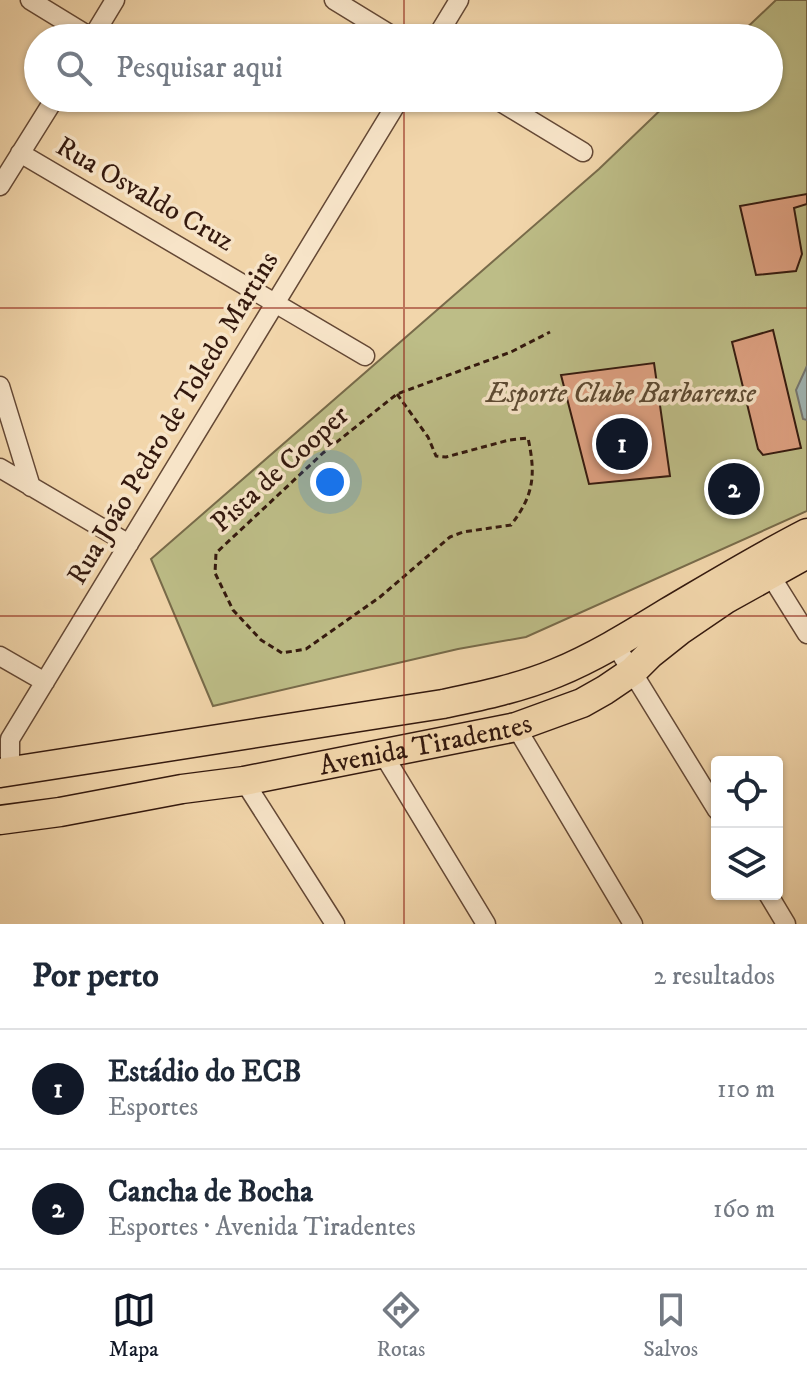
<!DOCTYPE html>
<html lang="pt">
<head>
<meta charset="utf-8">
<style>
	body { margin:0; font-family:"IM FELL DW Pica",serif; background:#f6f6f7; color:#1f2937 }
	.controls { position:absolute; right:24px; bottom:24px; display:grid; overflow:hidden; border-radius:8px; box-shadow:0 2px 6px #0004 }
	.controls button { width:72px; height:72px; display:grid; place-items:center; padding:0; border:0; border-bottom:2px solid #e0e1e3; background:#fff; color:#1f2937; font:40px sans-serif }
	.you { position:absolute; left:330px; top:482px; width:28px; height:28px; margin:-20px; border:6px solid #fff; border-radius:50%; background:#1a73e8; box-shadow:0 0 0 12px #1a73e833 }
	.badge { display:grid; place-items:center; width:52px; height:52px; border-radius:50%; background:#111827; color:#fff; font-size:26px; font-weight:700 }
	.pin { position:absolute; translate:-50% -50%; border:4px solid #fff; box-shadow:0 2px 8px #0006 }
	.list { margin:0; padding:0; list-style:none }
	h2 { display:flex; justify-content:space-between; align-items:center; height:104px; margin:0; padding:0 32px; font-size:34px }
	h2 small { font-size:26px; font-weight:400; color:#747a83 }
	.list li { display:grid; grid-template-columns:52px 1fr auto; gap:24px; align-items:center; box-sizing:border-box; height:120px; padding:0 32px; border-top:2px solid #e0e1e3 }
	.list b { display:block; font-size:30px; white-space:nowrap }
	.list p { margin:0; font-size:26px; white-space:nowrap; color:#747a83 }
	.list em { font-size:26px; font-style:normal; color:#747a83 }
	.icon { flex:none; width:44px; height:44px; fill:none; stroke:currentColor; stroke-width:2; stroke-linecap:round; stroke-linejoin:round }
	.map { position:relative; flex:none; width:807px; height:924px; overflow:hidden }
	.search { position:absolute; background:#fff; box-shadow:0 2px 6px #0004; left:24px; right:24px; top:24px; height:88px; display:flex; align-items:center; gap:20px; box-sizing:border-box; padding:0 28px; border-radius:44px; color:#747a83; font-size:30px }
	.sheet { height:344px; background:#fff }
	nav { display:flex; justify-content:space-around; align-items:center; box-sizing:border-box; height:112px; border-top:2px solid #e0e1e3; background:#fff; font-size:22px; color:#747a83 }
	nav a { display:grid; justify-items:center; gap:4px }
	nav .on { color:#111827 }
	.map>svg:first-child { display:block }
</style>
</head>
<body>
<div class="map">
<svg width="807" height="924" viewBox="0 0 807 924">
	<rect width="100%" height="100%" fill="#f2d6ab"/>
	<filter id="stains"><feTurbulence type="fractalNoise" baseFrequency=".0025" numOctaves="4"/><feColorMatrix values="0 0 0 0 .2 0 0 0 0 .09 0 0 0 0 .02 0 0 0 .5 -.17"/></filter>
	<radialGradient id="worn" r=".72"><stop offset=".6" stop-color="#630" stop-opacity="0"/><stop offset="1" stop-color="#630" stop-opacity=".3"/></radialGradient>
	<path fill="#bdbd87" stroke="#786b4a" stroke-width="2" d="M776 0H807V511L526 637 458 649 213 706 151 559 599 169 673 98H769V38H736Z"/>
	<path fill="#a0b6b5" stroke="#757772" stroke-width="2" d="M807 366V420L803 419 796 390Z"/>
	<path fill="#dfa182" stroke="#34190e" stroke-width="2" d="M807 194V204L794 208 802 254 796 271 756 275 740 206Z
		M773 330 801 448 763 455 758 449 732 342Z
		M654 363 670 476 589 484 561 375Z"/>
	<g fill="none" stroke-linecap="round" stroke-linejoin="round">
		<defs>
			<path id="minor" d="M30 0 92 38
				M334 0 396 38
				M92 38 115 0
				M436 38 459 0
				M494 98 583 152
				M20 153 365 356
				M0 186 55 98
				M0 386 31 487
				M0 468 129 544
				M764 565 807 634
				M615 644 717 810
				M0 656 45 682
				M516 727 633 924
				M383 754 486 924
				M10 771V739L400 98
				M244 781 335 924
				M768 894 786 924"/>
			<g id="primary">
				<path d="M0 773 443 704C481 696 520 688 556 673 595 657 632 634 668 612 714 585 760 557 807 533"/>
				<path id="s1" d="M0 820 60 812 182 789 244 781 516 727 582 703 605 690 633 671 650 654 679 631 726 599 807 554"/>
			</g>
		</defs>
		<use href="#minor" stroke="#644835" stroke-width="21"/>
		<use href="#primary" stroke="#34190e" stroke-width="31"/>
		<path stroke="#34190e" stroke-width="3" stroke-dasharray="6 4" stroke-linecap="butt" d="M397 394 428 437 436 456 446 457 509 440 528 438C536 475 534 495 511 525L463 532 450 537 380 597 306 649 282 653 261 640 233 610 215 573 216 553 323 453 397 394 511 352 550 332"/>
		<use href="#minor" stroke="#f7e4c8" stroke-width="18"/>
		<use href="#primary" stroke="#f2d6ab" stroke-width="28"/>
	</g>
	<path fill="none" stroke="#8f2418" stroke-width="2" stroke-opacity="0.55" d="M404 0V38M404 98V924M0 308H807M0 616H807"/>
	<g text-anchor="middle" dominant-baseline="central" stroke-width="7" stroke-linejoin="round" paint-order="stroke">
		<g font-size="28" fill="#34190e" stroke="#f7e4c8">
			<text transform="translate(145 194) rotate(30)">Rua Osvaldo Cruz</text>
			<text transform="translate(173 418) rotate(-59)">Rua João Pedro de Toledo Martins</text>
			<text transform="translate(280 469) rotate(-42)">Pista de Cooper</text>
			<text stroke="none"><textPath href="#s1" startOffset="432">Avenida Tiradentes</textPath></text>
		</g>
		<g font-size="28" font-style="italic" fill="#5d4a32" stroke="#f7e4c8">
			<text x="621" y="393">Esporte Clube Barbarense</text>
		</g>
	</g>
	<rect width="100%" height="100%" filter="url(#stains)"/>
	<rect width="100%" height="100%" fill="url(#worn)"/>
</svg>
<div class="controls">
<button><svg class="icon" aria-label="locate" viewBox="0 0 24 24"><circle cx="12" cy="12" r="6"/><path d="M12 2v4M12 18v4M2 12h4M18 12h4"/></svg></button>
<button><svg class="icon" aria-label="layers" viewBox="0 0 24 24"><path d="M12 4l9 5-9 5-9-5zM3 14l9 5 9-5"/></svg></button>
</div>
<div class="you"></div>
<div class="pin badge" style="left:622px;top:444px">1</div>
<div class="pin badge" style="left:734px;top:489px">2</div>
<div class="search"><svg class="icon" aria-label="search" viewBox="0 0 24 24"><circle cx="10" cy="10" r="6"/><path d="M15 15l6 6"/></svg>Pesquisar aqui</div>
</div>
<section class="sheet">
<h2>Por perto<small>2 resultados</small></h2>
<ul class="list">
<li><span class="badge">1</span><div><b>Estádio do ECB</b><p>Esportes</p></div><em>110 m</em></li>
<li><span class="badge">2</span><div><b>Cancha de Bocha</b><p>Esportes · Avenida Tiradentes</p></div><em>160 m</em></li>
</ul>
</section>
<nav>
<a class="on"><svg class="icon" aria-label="map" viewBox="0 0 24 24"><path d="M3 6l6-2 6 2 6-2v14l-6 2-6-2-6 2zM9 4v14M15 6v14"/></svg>Mapa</a>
<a><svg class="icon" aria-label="directions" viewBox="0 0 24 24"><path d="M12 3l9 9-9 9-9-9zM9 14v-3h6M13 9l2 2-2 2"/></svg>Rotas</a>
<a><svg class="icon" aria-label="saved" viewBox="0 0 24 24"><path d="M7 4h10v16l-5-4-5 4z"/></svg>Salvos</a>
</nav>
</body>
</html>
